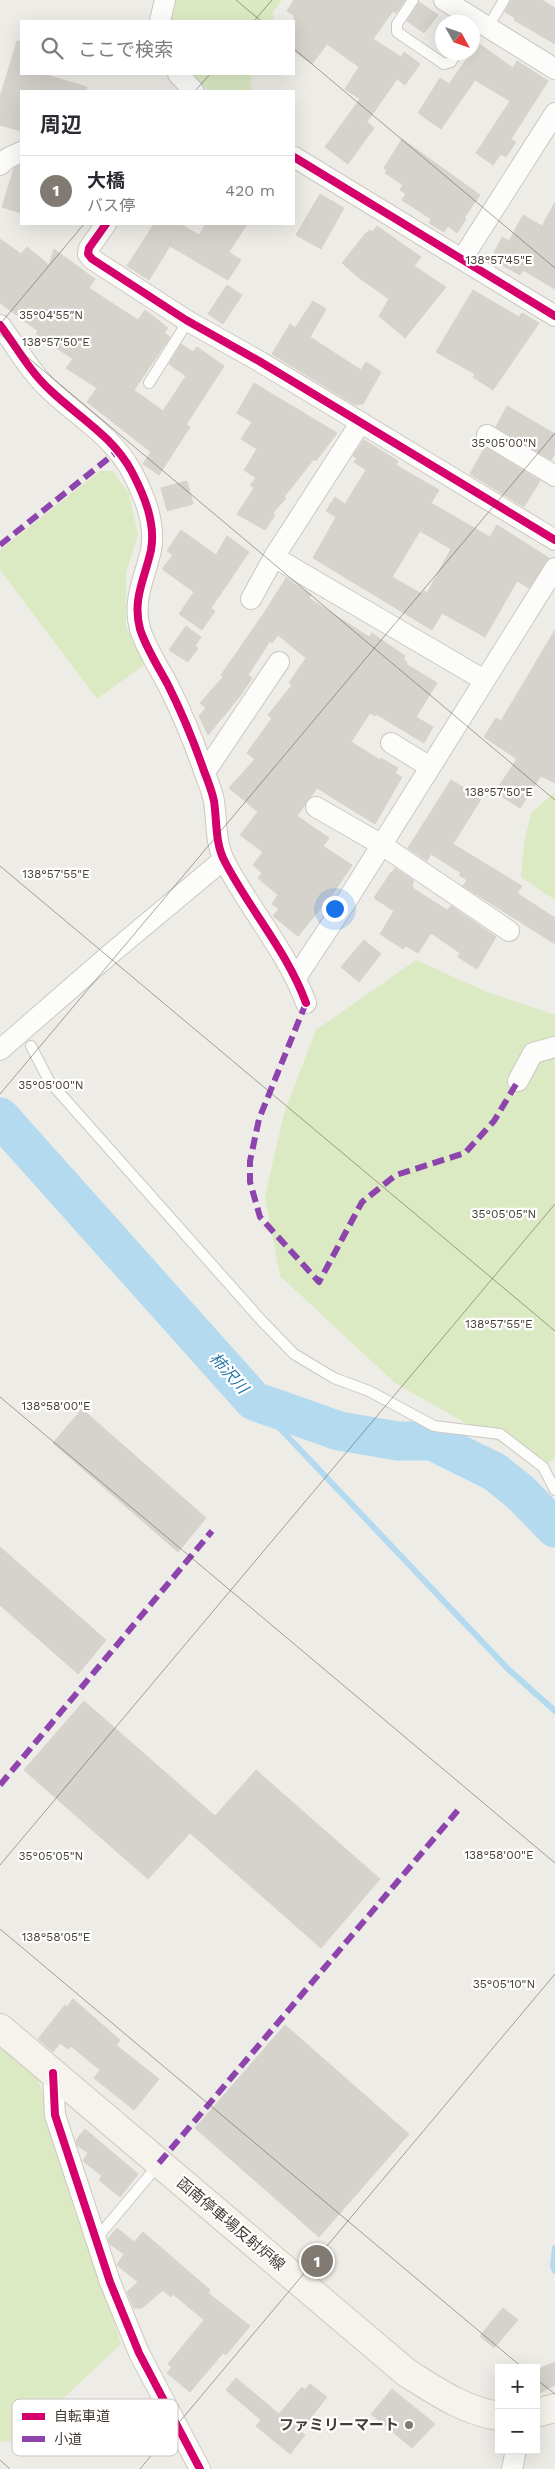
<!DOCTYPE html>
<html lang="ja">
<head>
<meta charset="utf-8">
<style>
	body { margin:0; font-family:"Work Sans","Noto Sans JP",sans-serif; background:#f7f7f7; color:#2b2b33 }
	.controls { position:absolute; right:15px; bottom:15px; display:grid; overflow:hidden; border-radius:0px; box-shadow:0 5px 20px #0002 }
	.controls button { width:45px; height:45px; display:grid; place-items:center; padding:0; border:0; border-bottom:1px solid #e1e1e2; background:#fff; color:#2b2b33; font:25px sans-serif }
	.compass { position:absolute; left:435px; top:15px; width:45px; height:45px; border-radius:50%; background:#fff; box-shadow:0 5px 20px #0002; rotate:130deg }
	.you { position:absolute; left:334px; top:908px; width:18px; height:18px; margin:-12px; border:4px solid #fff; border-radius:50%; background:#1a73e8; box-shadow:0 0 0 8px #1a73e833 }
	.badge { display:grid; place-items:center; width:32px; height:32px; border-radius:50%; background:#807a72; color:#fff; font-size:16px; font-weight:700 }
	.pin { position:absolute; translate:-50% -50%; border:2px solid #fff; box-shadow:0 1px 5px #0006 }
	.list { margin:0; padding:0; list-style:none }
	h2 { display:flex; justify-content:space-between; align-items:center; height:65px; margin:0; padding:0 20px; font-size:21px }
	h2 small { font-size:16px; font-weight:400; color:#7c7c81 }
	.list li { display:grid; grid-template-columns:32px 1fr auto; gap:15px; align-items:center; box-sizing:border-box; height:70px; padding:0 20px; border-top:1px solid #e1e1e2 }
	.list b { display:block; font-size:19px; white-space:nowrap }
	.list p { margin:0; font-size:16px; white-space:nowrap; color:#7c7c81 }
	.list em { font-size:16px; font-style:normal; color:#7c7c81 }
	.icon { flex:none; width:28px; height:28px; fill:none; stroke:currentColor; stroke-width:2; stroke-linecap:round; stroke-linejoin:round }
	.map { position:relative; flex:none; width:555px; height:2469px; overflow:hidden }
	.search { position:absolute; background:#fff; box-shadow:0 5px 20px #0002; left:20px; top:20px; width:275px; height:55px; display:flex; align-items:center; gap:12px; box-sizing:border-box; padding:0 18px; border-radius:0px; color:#7c7c81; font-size:19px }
	.panel { position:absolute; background:#fff; box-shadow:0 5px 20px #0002; left:20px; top:90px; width:275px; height:135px; border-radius:0px }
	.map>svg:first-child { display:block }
</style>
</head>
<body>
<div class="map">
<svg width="555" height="2469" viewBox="0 0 555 2469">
	<rect width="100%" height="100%" fill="#eeece6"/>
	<path fill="#dceac4" d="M176 0H282L273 12 274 21H168L165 13Z
		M190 74H251V91H210Z
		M100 471H113L129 494 138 534 126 573V627L145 664 97 699 0 570V550Z
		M555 792V900L521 877 524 843 531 813Z
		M416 960 487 992 555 1015V1458L543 1467 395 1383 280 1276 265 1197 284 1113 316 1030Z
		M0 2033 30 2053 121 2344 19 2440 0 2442Z"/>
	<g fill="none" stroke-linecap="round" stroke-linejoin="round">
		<path stroke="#b4daef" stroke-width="6" d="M254 1401 508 1669 555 1711
			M555 2248 553 2266 555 2271"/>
		<path stroke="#b4daef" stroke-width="39" d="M0 1117 254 1401 339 1431 398 1441H432L495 1472 521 1493 555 1528"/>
	</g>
	<path fill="#d6d3cd" stroke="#d6d3cc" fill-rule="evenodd" d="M294 0H405L396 13 393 11 373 39 401 57 404 52 420 64 405 85 397 79 367 122 374 128 348 164 325 147 360 99 345 89 359 67 327 44 312 64 294 51V15L287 11Z
		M511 0H542L555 8V44L514 20 515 18 505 12Z
		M419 2 438 15 424 33 407 21Z
		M17 41 21 42V74H43L87 87 86 91H21V131L0 125V97Z
		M478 43 513 68 517 61 548 81 511 139 516 142 506 157 501 154 493 165 476 153 510 101 475 80 441 129 418 113 440 78 449 84Z
		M402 139 480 195 464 218 466 219 457 233 448 226 444 232 429 223 431 219 402 200 406 194 400 190 403 185 385 173 387 170 384 168Z
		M21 165V213L2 207 14 168Z
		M320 194 344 208 321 249 296 235Z
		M555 202V289L523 270 520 275 491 259 502 237 509 241 523 215 542 226Z
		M154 224H180L199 235 206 224H247L229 252 241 260 228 280 170 246 149 280 127 266Z
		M377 226 421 257 414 266 446 287 405 338 379 316 389 299 358 277 342 263 365 234 370 230 372 232Z
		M0 239 21 254 27 247 49 265 54 249 95 279 89 288 95 292 138 320 145 310 168 328 164 333 170 337 134 390 163 411 186 376 169 364 181 344 193 352 197 347 224 366 186 425 190 427 159 475 143 464 151 452 87 402 97 388 66 368 73 359 36 334 38 331 0 303Z
		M227 285 242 295 223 324 208 314Z
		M473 290 519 317 522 313 539 323 493 390 473 377 475 374 436 352Z
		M313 301 326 309 310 337 361 370 366 362 381 372 363 404 355 405 272 354 290 324 295 328Z
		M254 383 337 433 316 461 314 459 284 497 286 498 273 513 275 515 265 530 237 514 254 488 250 485 256 478 244 470 257 449 241 439 252 422 237 413Z
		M507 406 555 434V453L551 460 496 427Z
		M364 440 398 461 396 465 439 490 431 503 490 537 497 525 549 558 529 588 517 581 485 637 442 613 432 630 313 558 336 517 326 511 335 497 345 504 366 470 354 462 357 458 353 456ZM420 531 451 549 427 593 424 591 422 594 392 577Z
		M485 447 540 481 524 507 470 474Z
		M187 481 193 504 167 511 161 488Z
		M181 530 216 555 227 536 249 552 211 608 215 611 202 630 179 614 194 592 162 569 173 555 167 551Z
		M286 578 311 595 309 598 369 637 372 633 405 656 403 659 407 662 406 664 437 683 416 717 433 727 424 743 376 714 375 716 370 713 351 742 380 760 381 758 398 768 395 773 402 777 375 824 317 788 297 816 329 838 323 846 352 865 335 891 298 936 273 916 279 909 272 904 278 895 258 878 262 873 253 865 263 852 240 835 258 812 229 788 255 759 247 753 272 718 268 715 292 685 289 683 306 658 278 635 272 643 270 641 248 675 252 678 240 696 208 735 199 716 206 708 200 703 223 677 221 675 262 616Z
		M186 626 201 637 195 646 198 648 188 662 169 650Z
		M555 630V783L541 776 520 808 495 792 517 759 484 737 496 718 501 721Z
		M451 780 481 799 453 844 522 886 517 893 555 918V944L463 886 467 880 459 875 461 873 431 854 427 861 408 848Z
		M395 868 414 881 412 885 414 889 447 910 451 906 496 937 477 969 458 957 460 953 431 933 418 953 406 946 403 949 380 934 394 911 374 898 391 872 392 873Z
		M364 940 381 954 359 982 341 967Z
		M82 1409 206 1518 178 1552 53 1443Z
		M0 1547 106 1640 78 1674 0 1605Z
		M84 1701 215 1816 256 1770 380 1879 321 1948 190 1833 148 1879 24 1770Z
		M73 1999 120 2040 116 2045 159 2079 134 2110 94 2078 100 2070 71 2046 68 2049 60 2043 53 2052 38 2039 65 2005 67 2007Z
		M285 2025 409 2134 319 2237 195 2128Z
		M85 2129 138 2174 120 2197 99 2180 102 2176 83 2161 88 2153 77 2145 76 2140Z
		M117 2228 134 2242 143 2232 210 2290 208 2293 250 2326 226 2355 223 2353 190 2392 167 2373 172 2367 168 2364 204 2320 173 2294 171 2297 163 2290 142 2308H134L127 2292 138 2282 117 2265 124 2254 110 2244 108 2239Z
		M503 2308 518 2320 494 2348 480 2336Z
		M555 2362V2385L536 2395V2370Z
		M236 2378 279 2414 302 2387 305 2390 310 2384 327 2397 300 2431 305 2435 290 2454 256 2426 261 2420 226 2390Z
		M392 2389 435 2424 412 2448 371 2414Z"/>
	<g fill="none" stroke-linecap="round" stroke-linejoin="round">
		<defs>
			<path id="service" d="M413 0 397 24V32L444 64 451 62 457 52
				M488 27 504 0
				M149 383 188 321
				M31 1046 49 1081 261 1320 294 1354 334 1378 369 1391 434 1426 500 1434 543 1467 555 1490
				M96 2239 159 2164"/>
			<path id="minor" d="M444 0 555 69
				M160 21 165 0
				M178 74 194 91
				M294 157 555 316
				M0 165 8 158 21 152
				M106 224 89 248 88 254 92 259 186 320 259 361 555 540
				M462 259 555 113
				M0 325C16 346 30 372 50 390 78 417 113 436 132 472 144 495 156 523 151 550 145 578 132 599 140 629 146 648 159 668 168 685 182 713 194 742 204 771 208 781 212 791 214 801 217 821 215 844 225 862 250 910 288 953 306 1003
				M487 435 555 476
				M274 557 484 680
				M251 599 274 557 361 422
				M391 743 430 767
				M205 772 279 662
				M316 807 382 845 509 931
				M297 976 344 905 555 568
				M0 1050 108 956 223 860
				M518 1081 533 1053 555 1047
				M53 2073 55 2115 110 2282 139 2353 200 2469
				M512 2469 516 2450"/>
			<path id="secondary" d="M0 2028 407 2373C436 2391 464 2411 499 2416
				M536 2413 555 2408"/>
		</defs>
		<use href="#service" stroke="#cbc8c2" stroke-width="12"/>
		<use href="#minor" stroke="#cbc8c2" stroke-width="22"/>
		<use href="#secondary" stroke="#cfcabe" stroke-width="30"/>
		<use href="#service" stroke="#fcfcfb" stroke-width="10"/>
		<use href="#minor" stroke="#fcfcfb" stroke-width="20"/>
		<use href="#secondary" stroke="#f6f3ed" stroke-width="28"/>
		<path stroke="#8e44ad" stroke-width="6" stroke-dasharray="12 6" stroke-linecap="butt" d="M0 545 119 450
			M306 1003 259 1119 250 1161V1182L260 1217 319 1282 362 1202 396 1175 465 1153 494 1121 518 1081
			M0 1785 212 1531
			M159 2163 459 1809"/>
		<defs>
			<path id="cycleway" d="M294 157 555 316
				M106 224 89 248 88 254 92 259 186 320 259 361 555 540
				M0 325C16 346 30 372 50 390 78 417 113 436 132 472 144 495 156 523 151 550 145 578 132 599 140 629 146 648 159 668 168 685 182 713 194 742 204 771 208 781 212 791 214 801 217 821 215 844 225 862 250 910 288 953 306 1003
				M53 2073 55 2115 110 2282 139 2353 200 2469"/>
		</defs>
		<use href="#cycleway" stroke="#fff" stroke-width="11"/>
		<use href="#cycleway" stroke="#d6006c" stroke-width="8"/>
	</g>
	<path fill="none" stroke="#443d33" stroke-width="1" stroke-opacity="0.45" d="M236 0 261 21M254 21 272 0M294 49 555 268M195 91 210 74M0 324 84 224M0 334 555 800M0 866 555 1331M0 1094 555 433M0 1397 555 1863M0 1865 555 1204M0 1929 523 2368M536 2379 555 2394M0 2460 10 2469M140 2469 555 1974"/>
	<circle fill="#807a72" stroke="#fff" stroke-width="2" cx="409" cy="2425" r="5"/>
	<g text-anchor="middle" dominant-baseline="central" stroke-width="4.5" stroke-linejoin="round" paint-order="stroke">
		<g font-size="15" fill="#443d33" stroke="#fff">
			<text transform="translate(231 2224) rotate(40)">函南停車場反射炉線</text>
		</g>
		<g font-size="15" font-weight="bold" fill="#443d33" stroke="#fff" text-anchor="end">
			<text x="399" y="2425">ファミリーマート</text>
		</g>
		<g font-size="16" font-style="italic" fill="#2778ac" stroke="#fff">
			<text transform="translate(229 1373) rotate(48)">柿沢川</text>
		</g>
	</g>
	<rect x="12" y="2399" width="166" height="57" rx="8" fill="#fff" stroke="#c7c5c2" stroke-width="1"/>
	<rect x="22" y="2413" width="23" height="7" fill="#d6006c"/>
	<rect x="22" y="2436" width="23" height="6" fill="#8e44ad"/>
	<g font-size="14" fill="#443d33">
		<text x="54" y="2421">自転車道</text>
		<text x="54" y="2444">小道</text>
	</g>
	<g font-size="12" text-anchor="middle" fill="#443d33" stroke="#fff" stroke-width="4.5" stroke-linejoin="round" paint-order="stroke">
		<text x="499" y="264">138°57'45"E</text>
		<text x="51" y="319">35°04'55"N</text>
		<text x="56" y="346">138°57'50"E</text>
		<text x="504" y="447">35°05'00"N</text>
		<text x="499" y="796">138°57'50"E</text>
		<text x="56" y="878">138°57'55"E</text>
		<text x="51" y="1089">35°05'00"N</text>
		<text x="504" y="1218">35°05'05"N</text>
		<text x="499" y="1328">138°57'55"E</text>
		<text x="56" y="1410">138°58'00"E</text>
		<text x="499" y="1859">138°58'00"E</text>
		<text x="51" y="1860">35°05'05"N</text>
		<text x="56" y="1941">138°58'05"E</text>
		<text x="504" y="1988">35°05'10"N</text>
	</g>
</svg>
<div class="controls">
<button>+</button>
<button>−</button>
</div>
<svg class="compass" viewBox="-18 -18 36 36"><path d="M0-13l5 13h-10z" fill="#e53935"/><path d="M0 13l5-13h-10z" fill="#7c7c81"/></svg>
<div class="you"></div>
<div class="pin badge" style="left:317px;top:2261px">1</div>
<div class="search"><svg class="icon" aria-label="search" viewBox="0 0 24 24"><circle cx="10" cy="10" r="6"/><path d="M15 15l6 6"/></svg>ここで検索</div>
<section class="panel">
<h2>周辺<small></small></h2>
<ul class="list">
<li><span class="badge">1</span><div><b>大橋</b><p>バス停</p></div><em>420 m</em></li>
</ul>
</section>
</div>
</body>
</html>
